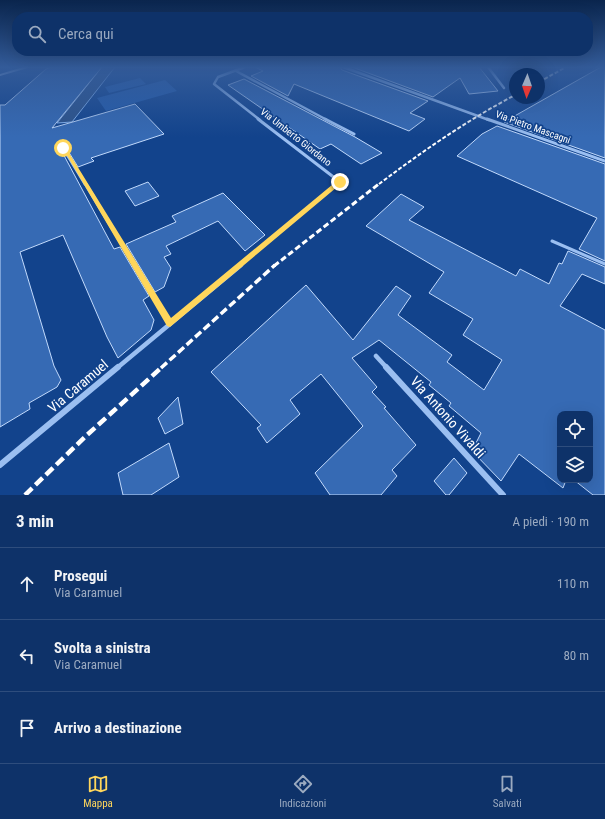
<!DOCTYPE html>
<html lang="it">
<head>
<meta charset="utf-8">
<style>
	body { margin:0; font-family:"Roboto Condensed",sans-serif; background:#173a6f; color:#f1f3f6 }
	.controls { position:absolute; right:12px; bottom:12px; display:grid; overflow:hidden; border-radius:8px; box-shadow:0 4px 16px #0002 }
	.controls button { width:36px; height:36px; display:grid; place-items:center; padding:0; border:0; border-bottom:1px solid #2e4d7d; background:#0e3269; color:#f1f3f6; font:20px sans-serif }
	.compass { position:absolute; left:509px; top:68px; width:36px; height:36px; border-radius:50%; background:#0e3269; box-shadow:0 4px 16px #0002; rotate:182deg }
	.stop { position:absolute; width:12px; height:12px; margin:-9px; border:3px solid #ffd65b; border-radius:50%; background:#fff }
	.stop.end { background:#ffd65b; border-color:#fff; box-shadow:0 1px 4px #0008 }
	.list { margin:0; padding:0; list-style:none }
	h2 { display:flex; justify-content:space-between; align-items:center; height:52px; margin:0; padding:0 16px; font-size:17px }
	h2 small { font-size:13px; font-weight:400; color:#9baac0 }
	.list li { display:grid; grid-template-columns:26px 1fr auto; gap:12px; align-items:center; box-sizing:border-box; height:72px; padding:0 16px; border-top:1px solid #2e4d7d }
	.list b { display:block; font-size:15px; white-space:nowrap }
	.list p { margin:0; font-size:13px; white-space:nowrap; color:#9baac0 }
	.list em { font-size:13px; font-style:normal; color:#9baac0 }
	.icon { flex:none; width:22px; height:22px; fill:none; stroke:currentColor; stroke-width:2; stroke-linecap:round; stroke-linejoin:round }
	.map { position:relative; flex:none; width:605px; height:495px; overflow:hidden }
	.search { position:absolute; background:#0e3269; box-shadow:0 4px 16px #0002; left:12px; right:12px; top:12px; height:44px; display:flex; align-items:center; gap:10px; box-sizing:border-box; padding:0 14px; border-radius:16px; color:#9baac0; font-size:15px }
	.sheet { height:268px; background:#0e3269 }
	nav { display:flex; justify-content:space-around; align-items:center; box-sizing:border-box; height:56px; border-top:1px solid #2e4d7d; background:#0e3269; font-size:11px; color:#9baac0 }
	nav a { display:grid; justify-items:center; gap:2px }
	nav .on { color:#ffd65b }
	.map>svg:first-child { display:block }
</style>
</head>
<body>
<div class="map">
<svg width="605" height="495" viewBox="0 0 605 495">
	<rect width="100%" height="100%" fill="#12438c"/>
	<path fill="#245cac" d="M140 78 146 84 109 93 105 87Z
		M165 80 177 91 106 111 97 98Z"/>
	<path fill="#2d5288" stroke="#8cb9f4" d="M102 67H115L72 122 57 123Z"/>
	<path fill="#366ab4" stroke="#c2dafc" d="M52 67H102L52 128 135 104 164 134 91 158 94 161 78 167 65 146 62 145 60 148 114 249 120 247 149 296 143 300 154 320 151 330 118 358 107 337 63 235 20 252 54 366 61 380 57 387 29 403 30 409 0 427V105H5L46 69Z
		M255 67H340L342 70 428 101 410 113 425 119 409 131 294 84 288 96 251 76 263 71Z
		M352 67H479L498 91 469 94 460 78 433 97Z
		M601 67H605V158L504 122Z
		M244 79 355 137 382 153 361 164 331 144 320 149 228 85Z
		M497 126 605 164V261L579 249 597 218 457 156 482 134Z
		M148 182 159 196 135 206 125 191Z
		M223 193 265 235 245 251 218 221 166 246 171 254 164 257 171 268 164 287 155 292 126 244 176 222 172 216Z
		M401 194 424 207 409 220 516 276 520 269 549 284 559 263 562 264 568 251 605 267V284L582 274 560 306 605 330V495H593L574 480H590V414H560V480H566L563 488 519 454 501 481 472 451 481 433 449 406 451 403 429 385 431 382 379 340 352 358 377 387 372 392 386 407 384 408 416 445 392 470 397 476 381 495H330L315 473 363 426 321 374 290 400 300 414 267 443 257 428 261 425 211 372 306 285 353 340 396 286 411 296 398 315 452 355 447 362 484 390 502 360 463 335 473 319 429 293 444 272 366 226Z
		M178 397 183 424 165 434 158 418Z
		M169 443 179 477 151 495H123L118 473Z
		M454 458 467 473 449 495H446L434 481Z"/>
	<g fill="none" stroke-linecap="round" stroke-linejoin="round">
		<path stroke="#9bbff1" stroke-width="3" d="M552 241 605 264"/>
		<path stroke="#9bbff1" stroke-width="2.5" d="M245 67 218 77 214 84 260 120
			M343 67 489 120
			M488 67 504 88
			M236 71 327 120"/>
		<path stroke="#9bbff1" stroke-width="3" d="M258 119 340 182 337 184
			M325 119 354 134
			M487 119 605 161
			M63 148 85 184"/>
		<path stroke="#9bbff1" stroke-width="3.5" d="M85 183 135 266
			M239 266 338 183"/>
		<path stroke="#9bbff1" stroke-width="4.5" d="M134 265 170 324
			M376 356 387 368
			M117 368 241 265"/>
		<path stroke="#9bbff1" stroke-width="6" d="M386 367 503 495
			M0 465 118 367"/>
		<path fill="#c9ddfc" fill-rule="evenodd" d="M23 67H31L0 76V74Z"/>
		<path stroke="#fff" stroke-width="2" stroke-dasharray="4 2" stroke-linecap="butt" d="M539 82 566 67
			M379 184C423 151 466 121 515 95"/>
		<path stroke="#fff" stroke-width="3" stroke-dasharray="6 3" stroke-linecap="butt" d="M274 266 380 183"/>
		<path stroke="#fff" stroke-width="3.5" stroke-dasharray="8 3.5" stroke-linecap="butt" d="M161 368 275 265"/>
		<path stroke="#fff" stroke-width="4.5" stroke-dasharray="10 4.5" stroke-linecap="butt" d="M25 495 87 435 162 367"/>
	</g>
	<linearGradient id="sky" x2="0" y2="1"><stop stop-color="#0a254d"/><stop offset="0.49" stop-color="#335b99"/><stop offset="1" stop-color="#335b99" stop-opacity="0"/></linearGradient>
	<rect width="605" height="137" fill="url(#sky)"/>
	<path fill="#ffd65b" d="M62 147 66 148 171 318 338 180 343 182 170 327 167 326Z"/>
	<g text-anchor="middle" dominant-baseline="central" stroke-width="3.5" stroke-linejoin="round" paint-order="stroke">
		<g font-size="10" fill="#fff" stroke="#12438c">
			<text transform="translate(533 127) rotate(20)">Via Pietro Mascagni</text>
			<text transform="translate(296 137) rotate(38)">Via Umberto Giordano</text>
		</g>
		<g font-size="14" fill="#fff" stroke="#12438c">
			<text transform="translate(78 386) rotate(-40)">Via Caramuel</text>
			<text transform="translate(448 417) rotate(48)">Via Antonio Vivaldi</text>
		</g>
	</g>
</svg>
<div class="controls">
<button><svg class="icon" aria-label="locate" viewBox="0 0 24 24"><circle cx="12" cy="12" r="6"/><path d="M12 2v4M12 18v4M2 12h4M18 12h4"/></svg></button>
<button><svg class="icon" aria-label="layers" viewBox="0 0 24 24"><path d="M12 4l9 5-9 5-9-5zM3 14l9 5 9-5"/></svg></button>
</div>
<svg class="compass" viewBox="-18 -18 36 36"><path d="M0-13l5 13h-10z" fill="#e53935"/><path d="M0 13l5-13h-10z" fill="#9baac0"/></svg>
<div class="stop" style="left:63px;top:148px"></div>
<div class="stop end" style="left:340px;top:182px"></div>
<div class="search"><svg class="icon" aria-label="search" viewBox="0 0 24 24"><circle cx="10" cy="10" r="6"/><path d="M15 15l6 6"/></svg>Cerca qui</div>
</div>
<section class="sheet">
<h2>3 min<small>A piedi · 190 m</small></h2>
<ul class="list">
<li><svg class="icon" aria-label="ahead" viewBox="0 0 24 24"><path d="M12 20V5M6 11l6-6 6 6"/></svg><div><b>Prosegui</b><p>Via Caramuel</p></div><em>110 m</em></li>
<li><svg class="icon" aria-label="left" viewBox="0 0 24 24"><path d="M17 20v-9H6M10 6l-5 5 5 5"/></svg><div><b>Svolta a sinistra</b><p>Via Caramuel</p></div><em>80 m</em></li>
<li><svg class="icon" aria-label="arrive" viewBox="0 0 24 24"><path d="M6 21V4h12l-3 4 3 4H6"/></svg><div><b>Arrivo a destinazione</b></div></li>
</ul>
</section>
<nav>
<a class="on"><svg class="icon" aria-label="map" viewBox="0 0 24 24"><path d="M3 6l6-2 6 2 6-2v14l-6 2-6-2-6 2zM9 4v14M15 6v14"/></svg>Mappa</a>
<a><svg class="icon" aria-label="directions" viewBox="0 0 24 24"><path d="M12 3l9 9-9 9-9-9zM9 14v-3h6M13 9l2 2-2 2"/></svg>Indicazioni</a>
<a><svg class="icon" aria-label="saved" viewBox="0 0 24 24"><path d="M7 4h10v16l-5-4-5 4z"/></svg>Salvati</a>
</nav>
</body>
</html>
